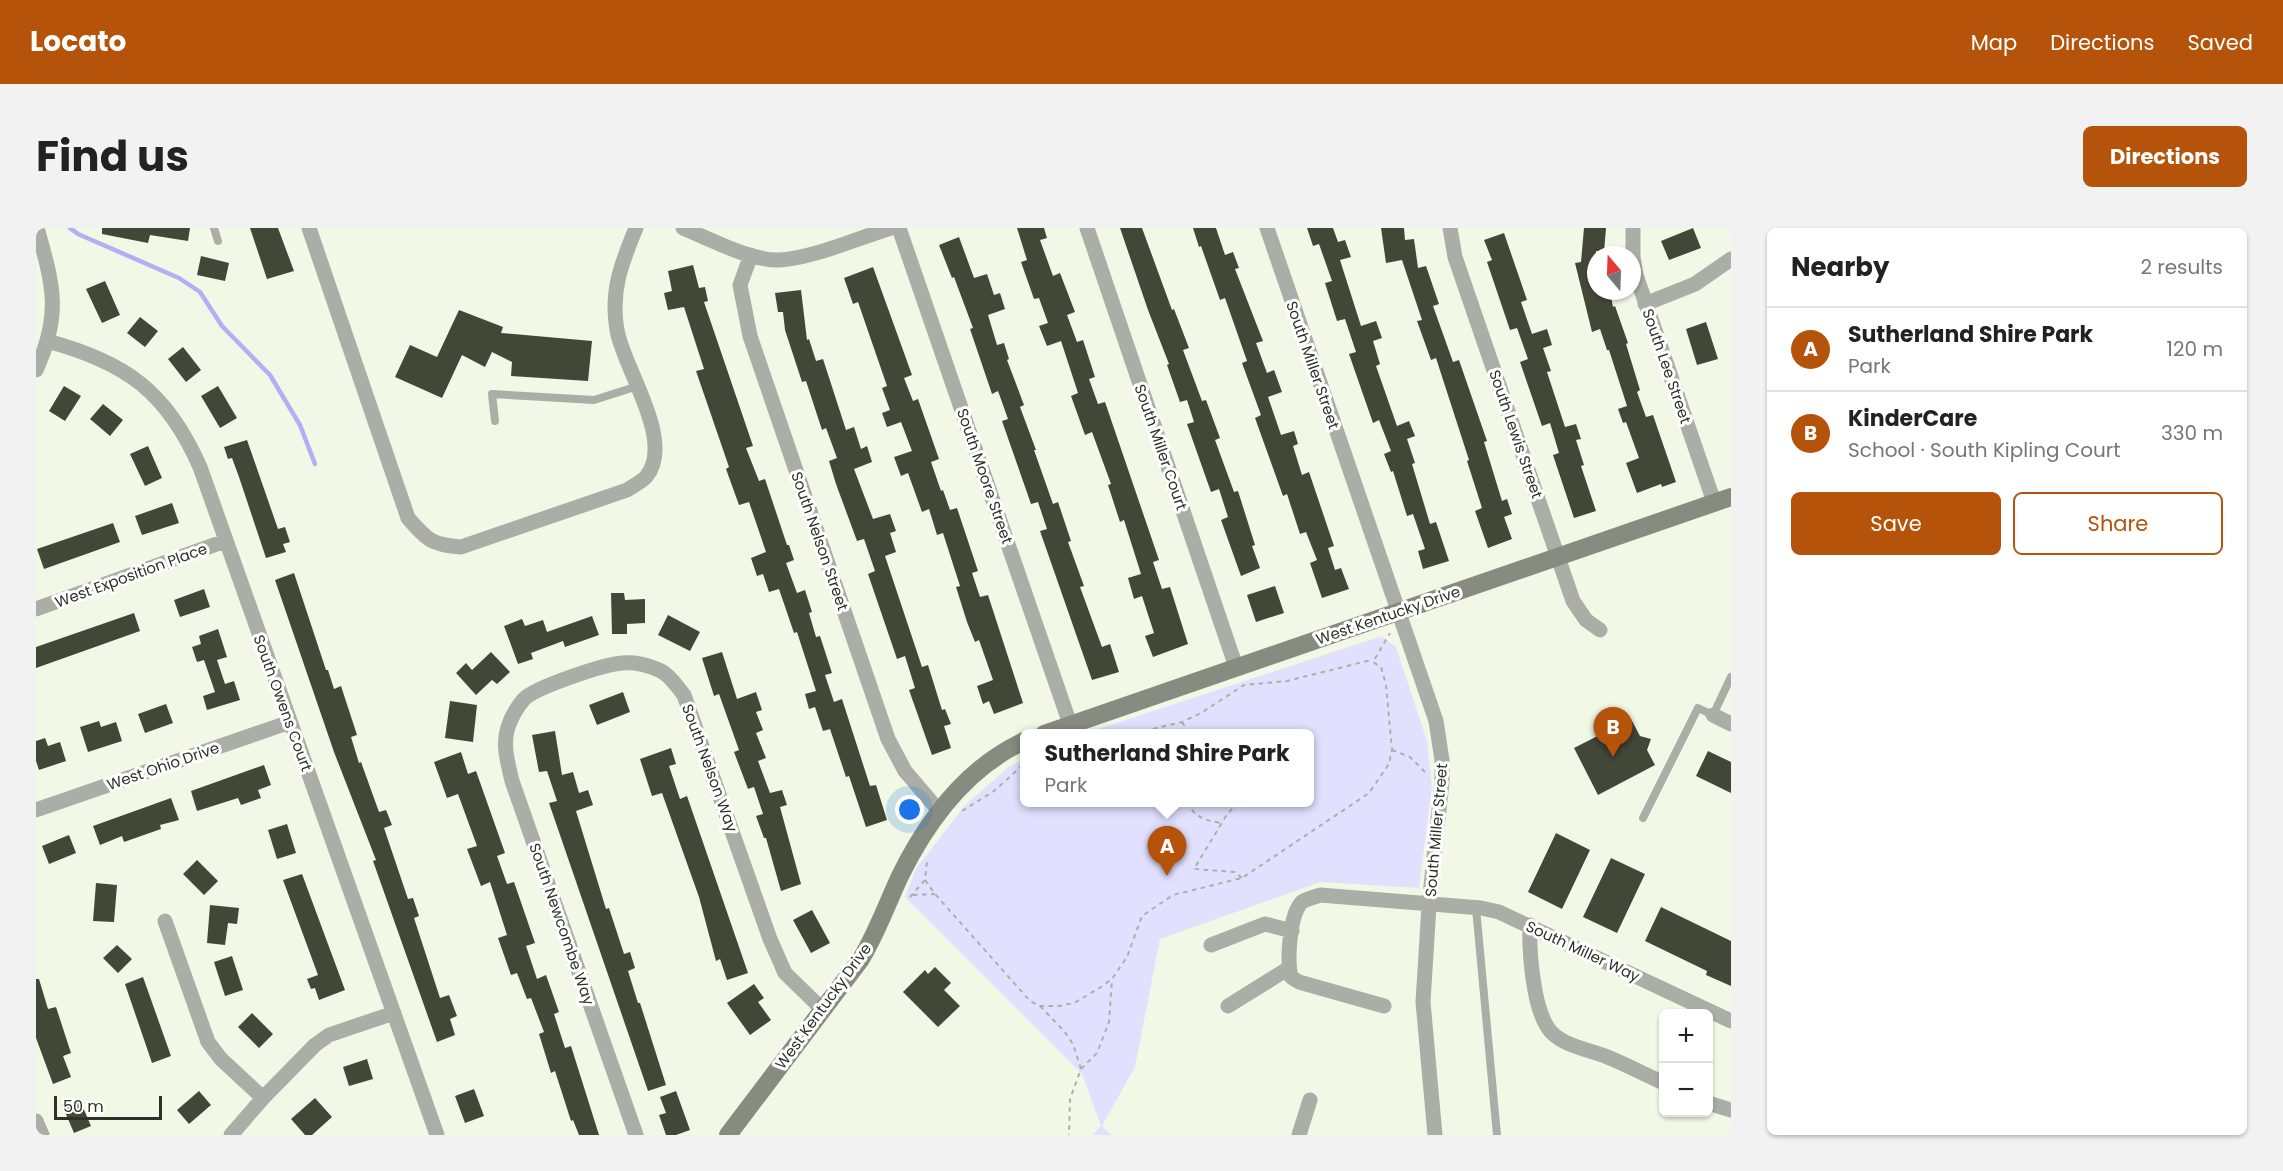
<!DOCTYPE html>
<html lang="en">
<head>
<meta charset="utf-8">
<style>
	body { margin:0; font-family:Poppins,sans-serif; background:#f2f2f2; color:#222 }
	.controls { position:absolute; right:18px; bottom:18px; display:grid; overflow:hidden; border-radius:9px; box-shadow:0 2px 4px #0004 }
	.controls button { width:54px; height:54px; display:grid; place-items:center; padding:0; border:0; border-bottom:2px solid #e0e0e0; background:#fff; color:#222; font:30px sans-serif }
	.compass { position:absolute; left:1551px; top:18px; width:54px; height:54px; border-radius:50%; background:#fff; box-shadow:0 2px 4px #0004; rotate:341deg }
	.scale { position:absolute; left:18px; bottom:15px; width:108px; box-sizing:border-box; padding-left:6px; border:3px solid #2d3129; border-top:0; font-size:16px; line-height:21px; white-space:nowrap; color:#2d3129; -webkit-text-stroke:4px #fff; paint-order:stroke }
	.you { position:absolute; left:874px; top:582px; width:21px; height:21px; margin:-15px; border:4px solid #fff; border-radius:50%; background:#1a73e8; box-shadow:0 0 0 9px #1a73e833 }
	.badge { display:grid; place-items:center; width:39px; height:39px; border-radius:50%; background:#b45309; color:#fff; font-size:20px; font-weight:700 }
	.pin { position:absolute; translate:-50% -50px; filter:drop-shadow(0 2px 3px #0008) }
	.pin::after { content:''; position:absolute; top:32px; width:21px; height:18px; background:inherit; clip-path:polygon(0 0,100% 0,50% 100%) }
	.popup { position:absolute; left:984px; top:501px; width:294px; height:78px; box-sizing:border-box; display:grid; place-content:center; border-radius:9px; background:#fff; filter:drop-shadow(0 2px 4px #0005); font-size:20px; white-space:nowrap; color:#767676 }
	.popup b { font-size:22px; color:#222 }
	.popup::after { content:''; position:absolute; left:50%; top:100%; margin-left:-12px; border:12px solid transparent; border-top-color:#fff }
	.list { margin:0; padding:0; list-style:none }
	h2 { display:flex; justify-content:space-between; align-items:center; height:78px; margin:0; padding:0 24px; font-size:26px }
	h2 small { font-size:20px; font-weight:400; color:#767676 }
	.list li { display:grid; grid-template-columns:39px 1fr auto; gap:18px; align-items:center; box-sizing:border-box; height:84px; padding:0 24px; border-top:2px solid #e0e0e0 }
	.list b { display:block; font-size:22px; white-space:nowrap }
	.list p { margin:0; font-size:20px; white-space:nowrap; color:#767676 }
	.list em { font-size:20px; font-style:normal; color:#767676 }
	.actions { display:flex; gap:12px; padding:18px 24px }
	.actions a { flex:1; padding:14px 0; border:2px solid #b45309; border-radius:9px; text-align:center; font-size:21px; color:#b45309 }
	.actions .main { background:#b45309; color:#fff }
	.map { position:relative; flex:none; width:1695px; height:907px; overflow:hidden; border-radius:9px }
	header { display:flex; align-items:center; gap:36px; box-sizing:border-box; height:84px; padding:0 30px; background:#b45309; color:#fff }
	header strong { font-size:28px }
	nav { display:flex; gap:33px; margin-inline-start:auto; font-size:21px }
	.intro { display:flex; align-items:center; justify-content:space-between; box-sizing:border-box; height:144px; padding:0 36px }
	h1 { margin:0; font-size:42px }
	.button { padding:15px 27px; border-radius:9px; background:#b45309; color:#fff; font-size:21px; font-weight:700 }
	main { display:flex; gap:36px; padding:0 36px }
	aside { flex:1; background:#fff; border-radius:9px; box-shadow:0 2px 4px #0004 }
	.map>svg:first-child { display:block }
</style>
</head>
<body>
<header>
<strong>Locato</strong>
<nav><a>Map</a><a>Directions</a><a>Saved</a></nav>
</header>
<div class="intro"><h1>Find us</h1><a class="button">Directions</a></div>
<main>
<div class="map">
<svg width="1695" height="907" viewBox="0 0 1695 907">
	<rect width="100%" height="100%" fill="#f1f9e6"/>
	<path fill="#e1e0ff" d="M1346 408 1360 419 1391 513 1396 558 1383 660 1285 654 1124 711 1099 839 1066 898 1075 907H1056L1065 898 1046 846 869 669 880 641 930 576 973 539 988 531V574H1274V506L1050 505Z"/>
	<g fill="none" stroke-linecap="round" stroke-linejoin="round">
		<path stroke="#b4aff4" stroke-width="4.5" d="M34 0 42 6 143 50 164 64 186 98 234 147 264 197 279 236"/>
	</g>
	<path fill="#414838" d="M66 0H154L152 13 114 7 112 15 66 6Z
		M214 0H242L258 43 231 51Z
		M981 0H1008L1011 10 1004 12 1017 48 1024 45 1039 84 1031 87 1041 114 1047 112 1059 149 1053 151 1062 176 1069 174 1123 332 1117 334 1126 361 1134 359 1152 416 1117 429 1109 408 1118 405 1106 368 1098 371 1092 350 1105 346 1088 292 1084 294 1072 257 1075 256 1056 204 1049 207 1035 168 1042 165 1025 113 1011 118 1003 98 1012 95 1003 70 998 71 985 34 991 32Z
		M1084 0H1106L1136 82 1138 81 1153 120 1147 122 1166 173 1170 172 1184 210 1179 212 1198 264 1202 263 1219 317 1216 318 1224 340 1205 348 1185 292 1192 289 1183 261 1175 264 1151 196 1158 194 1151 172 1144 174 1131 137 1133 136 1112 82Z
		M1157 0H1180L1189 27 1197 24 1203 40 1199 41 1227 113 1220 115 1231 145 1238 142 1246 164 1232 169 1245 207 1258 203 1262 216 1257 218 1266 247 1273 244 1298 318 1292 320 1299 342 1305 340 1313 361 1286 370 1274 335 1281 332 1270 304 1264 306 1251 266 1247 268 1219 190 1225 187 1206 135 1211 133 1189 70 1184 72 1165 18 1163 19Z
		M1271 0H1297L1302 14 1309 12 1315 29 1304 32 1325 98 1340 93 1346 110 1337 113 1344 136 1340 138 1361 198 1373 193 1379 208 1371 211 1379 235 1376 236 1394 296 1400 294 1413 333 1387 341 1382 323 1389 321 1377 286 1371 288 1357 243 1355 244 1348 226 1355 223 1343 192 1337 195 1313 126 1320 124 1309 91 1301 93 1289 55 1296 53 1283 16 1277 18Z
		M1345 0H1368L1369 12 1378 11 1382 40 1390 38 1403 76 1397 78 1417 134 1423 132 1451 213 1448 214 1466 273 1471 271 1476 286 1468 289 1476 311 1452 320 1439 283 1446 280 1431 233 1433 232 1400 130 1395 132 1381 93 1386 92 1366 32 1350 35Z
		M1548 0H1570L1568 24 1560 23V63H1574L1577 79 1579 78 1592 115 1590 116 1604 162 1601 164 1610 189 1617 187 1640 254 1626 259 1625 256 1601 265 1590 235 1603 230 1590 194 1587 195 1582 181 1591 178 1573 122H1571L1564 101 1556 104 1539 35 1545 34Z
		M1657 0 1665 20 1633 32 1625 13Z
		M1468 5 1491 72 1485 74 1496 106 1511 101 1516 117 1507 120 1515 143 1511 144 1529 199 1540 196 1545 211 1540 212 1548 237 1545 238 1560 283 1538 290 1517 227 1523 225 1514 195 1506 198 1484 134 1492 131 1481 100 1474 102 1451 34 1456 32 1448 12Z
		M923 9 938 50 951 46 958 67 964 65 969 81 952 87 961 117 968 115 973 131 971 132 988 177 984 179 1000 222H998L1017 276 1022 274 1035 313 1032 314 1048 358 1044 359 1066 419 1074 416 1083 444 1056 452 1004 303 1011 301 1002 274 995 276 966 193 972 191 962 163 956 166 934 101 937 100 918 49 916 50 903 17Z
		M165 28 193 35 189 53 161 47Z
		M657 37 663 60 669 59 672 73 668 74 717 218 710 220 723 253 729 251 751 317H753L758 332 750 335 761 365 769 362 776 384 773 385 780 409 784 408 796 445 789 447 798 474 806 471 834 558 840 557 851 592 830 599 813 548 810 549 794 501 787 503 779 479 773 481 769 466 780 463 761 404 758 405 743 361 733 364 727 346 721 348 715 330 730 324 713 274 703 277 690 241 693 239 660 143 668 141 648 79 632 82 628 65 636 63 632 43Z
		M837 39 876 147 868 150 877 173 882 171 903 231 895 234 905 263 907 262 914 282 921 280 942 343 936 345 944 369 952 367 987 475 958 486 953 473 947 476 941 458 957 452 943 412 939 414 931 394 920 359 924 358 907 305 901 307 893 281 886 284 872 245 865 248 858 229 876 223 865 194 851 199 846 185 854 182 846 160 851 158 822 74 817 76 808 50Z
		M69 53 84 87 66 95 50 61Z
		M765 62 771 112 773 111 780 133 787 131 810 202 818 199 825 221 831 218 836 234 818 241 837 291 854 286 860 303 854 305 860 324 849 328 886 439 892 437 906 482 909 481 915 496 908 498 915 520 896 527 873 462 879 460 869 428 861 431 832 346 839 343 828 311 821 313 800 256 793 233 801 230 790 200 786 202 770 153 766 154 749 102 747 84H742L739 65Z
		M423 82 467 99 465 105 556 113 552 153 475 148 476 134 456 124 449 139 426 127 406 170 359 149 374 117 401 129Z
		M104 89 122 103 109 119 91 105Z
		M1670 94 1682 131 1661 137 1650 101Z
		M147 119 165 142 150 154 132 131Z
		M28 158 45 168 29 193 13 183Z
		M182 158 201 190 184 200 165 168Z
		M67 176 87 192 74 208 54 191Z
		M211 212 242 301 249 299 254 314 247 316 250 324 230 330 203 249 196 230 192 231 188 219Z
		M112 218 126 250 109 258 94 226Z
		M136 275 143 295 106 307 99 288Z
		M77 295 84 314 8 341 1 321Z
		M258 345 290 442H292L298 461 305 458 321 507 315 509 323 535 325 534 343 584 350 582 356 597 348 600 372 671 377 670 383 688 378 690 404 770 413 767 421 788 414 791 419 807 401 814 337 633 340 632 298 524 239 352Z
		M1239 358 1248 385 1220 394 1211 367Z
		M168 361 174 379 144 389 138 372Z
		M575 365H588L589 372 609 371V395L591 396V406H576Z
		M98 385 104 403 0 440V419Z
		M632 387 664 404 654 423 622 407Z
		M556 388 563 407 529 419 527 413 495 425 497 431 482 436 468 398 486 391 489 398 507 392 511 404Z
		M182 401 191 429 181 432 189 456 198 453 204 472 171 482 167 468 179 464 168 432 161 434 156 419 165 416 163 408Z
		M455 424 474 444 461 456 456 452 440 467 420 445 430 435 436 442Z
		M686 424 701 471 720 464 726 482 720 484 727 502 720 505 730 530 722 533 734 565 746 562 751 577 744 579 765 656 745 663 730 610H728L720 588 727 586 718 559 712 561 698 524 703 522 683 466 678 468 666 430Z
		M587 464 594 484 561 497 553 477Z
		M414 473 441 477 437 514 409 510Z
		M130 476 137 495 109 505 102 486Z
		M1595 491 1604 508 1615 511 1611 522 1619 537 1562 567 1538 520Z
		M63 493 65 499 80 494 86 513 52 524 44 499Z
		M519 503 526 547 537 544 543 565 552 562 557 577 540 583 570 681 573 680 588 726 594 724 599 740 592 743 602 775H604L630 857 612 863 513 575 521 573 511 543 503 544 496 507Z
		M9 510 12 518 24 514 30 533 3 542 0 533V513Z
		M635 520 640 536 633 538 644 571 651 568 712 745 691 752 684 731 680 733 663 669 626 565 616 568 604 531Z
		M1672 523 1695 534V565L1660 548Z
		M425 524 432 546 440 543 469 625 461 628 471 656 478 654 499 715 490 718 501 751 510 747 523 784 518 786 529 820 535 818 563 907H543L537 892 535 893 519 843 515 845 503 806 508 804 495 770 491 771 481 745 475 747 462 710 471 707 454 654 445 658 431 621 441 618 422 566 411 570 398 534Z
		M228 537 235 557 222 562 225 570 205 577 202 570 161 583 155 563Z
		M135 570 143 592 124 597 125 601 88 614 86 608 64 617 57 598Z
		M251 596 260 625 241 631 232 602Z
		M1520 605 1554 622 1526 681 1492 664Z
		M33 607 40 625 13 636 6 618Z
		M1575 630 1609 646 1581 705 1547 689Z
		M161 632 182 653 168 667 147 646Z
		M266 646 309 762 283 772 279 760 275 761 271 751 282 747 247 652Z
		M60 655 81 657 78 694 57 693Z
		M174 677 203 680 201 696 192 695 189 717 171 715Z
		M1625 679 1695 713V758L1670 747 1671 743 1609 713Z
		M776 682 794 715 775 725 757 692Z
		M81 717 96 731 82 745 67 730Z
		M196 728 207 762 189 768 178 734Z
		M899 739 915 755 908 762 924 778 902 799 867 764 889 742 892 746Z
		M107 749 135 828 116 835 89 756Z
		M0 751H3L12 781 20 779 35 825 27 828 35 849 17 856 0 810Z
		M718 756 728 770 722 774 735 792 714 807 691 775Z
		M216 785 237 806 223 820 202 799Z
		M331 831 337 851 313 858 307 839Z
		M438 861 448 888 429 895 419 868Z
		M163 863 175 877 153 896 141 882Z
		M640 863 654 902 640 907H630L623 887 630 885 624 869Z
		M43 870 55 898 38 905 26 877Z
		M279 870 296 889 276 907H269L255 891Z"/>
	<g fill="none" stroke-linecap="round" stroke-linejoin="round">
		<path stroke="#abb2a3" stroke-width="2" stroke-dasharray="4.5 4.5" stroke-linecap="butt" d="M1146 494 1154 506
			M1072 502H1112L1146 494 1165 485 1208 457 1251 453 1331 433 1337 434
			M1356 522 1374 529 1390 545
			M1151 574C1159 590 1169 592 1185 595
			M1202 574 1190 588 1158 641 1199 644 1206 650
			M926 583 958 563 988 536
			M889 652 899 666 994 773 1004 778H1023L1038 775 1065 759 1076 751 1091 729 1106 688 1137 667 1206 650 1333 565 1353 536 1356 522 1350 457 1345 439 1337 434 1354 405
			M877 667 899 666
			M874 669 889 652 891 633
			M1004 778 1028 803 1037 816 1045 841 1034 871 1033 907
			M1045 841 1061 825 1073 794 1076 751"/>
		<path stroke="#abaea6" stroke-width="8" d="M178 0 182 13
			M459 193 456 166 558 172 602 158
			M1607 590 1662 480 1677 487 1695 449
			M1440 680 1461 907"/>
		<path stroke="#abaea6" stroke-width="15" d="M273 0 372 290C391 312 396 317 425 319L591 262C597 258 605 254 610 249 640 213 587 140 581 102 574 63 586 34 600 0
			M647 0C674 11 714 33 744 32 777 30 822 10 855 0
			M863 0 1034 496
			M1051 0 1200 439
			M1231 0 1400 493 1406 532V554L1393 677 1387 774 1399 907
			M1414 0 1419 29 1537 373 1550 392 1564 402
			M1597 0V29L1600 47 1678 274
			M715 27 704 57 714 108 852 511 869 543 904 584
			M1609 76 1659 56 1695 31
			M11 113C90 134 131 164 164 239L401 907
			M0 142C26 86 17 56 1 0
			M0 381 189 313
			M1677 487 1695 496
			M0 582 254 494
			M129 693 172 814 185 831 227 870
			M1494 697C1493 724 1497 778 1512 800 1523 817 1551 821 1569 828 1589 836 1608 846 1628 855
			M1175 717 1229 696 1256 703
			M1192 778 1253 740
			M1348 778 1263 754 1255 749C1251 733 1253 687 1266 674 1270 671 1279 669 1284 667L1445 680 1463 684 1695 793
			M1672 875 1695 882
			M0 893 6 907
			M195 907 227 870 279 817 293 807 358 785
			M600 907 476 553C472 535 466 517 472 499 475 490 482 478 488 471 500 459 569 436 586 435 597 434 608 436 618 440 632 444 639 456 648 467L734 711 749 745 787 782
			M1263 907 1274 872"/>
		<path stroke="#878c80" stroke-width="18" d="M1008 506 1695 269
			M692 907 825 731C841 704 851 676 864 648 892 591 930 540 988 513"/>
	</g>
	<g text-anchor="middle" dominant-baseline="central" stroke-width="6" stroke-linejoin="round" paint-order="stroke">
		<g font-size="15" fill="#2d3129" stroke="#fff">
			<text transform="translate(1277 137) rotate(71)">South Miller Street</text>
			<text transform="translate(1631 138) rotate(71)">South Lee Street</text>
			<text transform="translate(1480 206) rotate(71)">South Lewis Street</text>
			<text transform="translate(1125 219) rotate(71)">South Miller Court</text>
			<text transform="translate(949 248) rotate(71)">South Moore Street</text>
			<text transform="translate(784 313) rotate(71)">South Nelson Street</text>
			<text transform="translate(95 347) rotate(-20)">West Exposition Place</text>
			<text transform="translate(1352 387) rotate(-19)">West Kentucky Drive</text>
			<text transform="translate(247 475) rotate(70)">South Owens Court</text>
			<text transform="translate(127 538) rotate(-19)">West Ohio Drive</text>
			<text transform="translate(674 540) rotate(70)">South Nelson Way</text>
			<text transform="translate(1400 602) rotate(-85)">South Miller Street</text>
			<text transform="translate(526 696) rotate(71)">South Newcombe Way</text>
			<text transform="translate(1547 723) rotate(25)">South Miller Way</text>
			<text transform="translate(787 778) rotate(-54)">West Kentucky Drive</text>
		</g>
	</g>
</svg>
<div class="controls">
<button>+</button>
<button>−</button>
</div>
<svg class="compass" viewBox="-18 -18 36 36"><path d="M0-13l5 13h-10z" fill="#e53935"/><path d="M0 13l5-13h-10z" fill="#767676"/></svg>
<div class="scale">50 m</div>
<div class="you"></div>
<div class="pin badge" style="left:1131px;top:648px">A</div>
<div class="popup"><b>Sutherland Shire Park</b>Park</div>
<div class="pin badge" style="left:1577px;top:529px">B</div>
</div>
<aside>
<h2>Nearby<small>2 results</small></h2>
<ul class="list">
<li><span class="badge">A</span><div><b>Sutherland Shire Park</b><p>Park</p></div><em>120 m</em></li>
<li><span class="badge">B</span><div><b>KinderCare</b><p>School · South Kipling Court</p></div><em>330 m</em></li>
</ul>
<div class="actions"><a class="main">Save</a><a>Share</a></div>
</aside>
</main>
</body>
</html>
